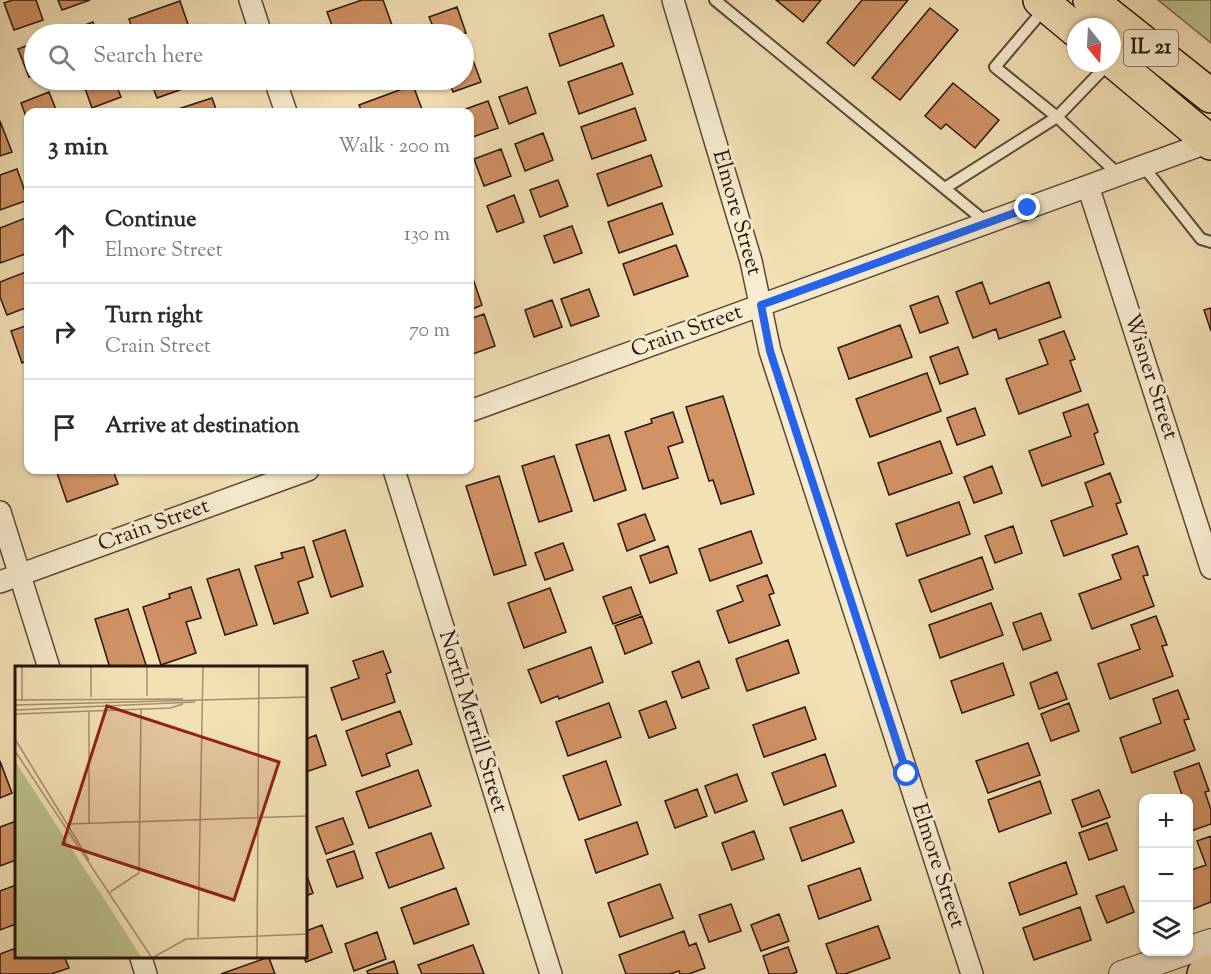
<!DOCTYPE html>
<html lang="en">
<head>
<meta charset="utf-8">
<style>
	body { margin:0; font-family:"Sorts Mill Goudy",serif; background:#f2f2f3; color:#2b2b33 }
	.controls { position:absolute; right:18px; bottom:18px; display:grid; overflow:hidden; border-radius:12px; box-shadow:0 2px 4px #0004 }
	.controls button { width:54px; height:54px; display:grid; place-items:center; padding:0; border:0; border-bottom:2px solid #e1e1e2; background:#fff; color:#2b2b33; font:30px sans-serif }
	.compass { position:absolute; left:1067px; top:18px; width:54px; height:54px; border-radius:50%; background:#fff; box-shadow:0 2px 4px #0004; rotate:162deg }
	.stop { position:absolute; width:18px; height:18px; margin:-14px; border:4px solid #2563eb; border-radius:50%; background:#fff }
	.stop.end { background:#2563eb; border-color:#fff; box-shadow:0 2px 6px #0008 }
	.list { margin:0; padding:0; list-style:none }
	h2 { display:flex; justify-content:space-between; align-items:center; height:78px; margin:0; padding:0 24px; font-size:26px }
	h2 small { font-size:20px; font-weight:400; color:#7c7c81 }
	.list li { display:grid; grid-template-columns:39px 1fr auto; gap:18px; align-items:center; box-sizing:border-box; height:96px; padding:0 24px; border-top:2px solid #e1e1e2 }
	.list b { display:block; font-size:22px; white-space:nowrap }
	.list p { margin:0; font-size:20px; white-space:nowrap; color:#7c7c81 }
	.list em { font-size:20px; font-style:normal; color:#7c7c81 }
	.icon { flex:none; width:33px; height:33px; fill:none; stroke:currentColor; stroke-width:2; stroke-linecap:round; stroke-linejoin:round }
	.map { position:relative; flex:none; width:1211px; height:974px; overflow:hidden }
	.search { position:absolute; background:#fff; box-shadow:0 2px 4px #0004; left:24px; top:24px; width:450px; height:66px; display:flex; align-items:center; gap:15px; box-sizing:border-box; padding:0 21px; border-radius:33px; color:#7c7c81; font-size:22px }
	.panel { position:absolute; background:#fff; box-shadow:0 2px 4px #0004; left:24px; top:108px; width:450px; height:366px; border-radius:12px }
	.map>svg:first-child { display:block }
</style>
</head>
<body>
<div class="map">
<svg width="1211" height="974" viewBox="0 0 1211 974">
	<rect width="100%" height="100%" fill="#f3e1b6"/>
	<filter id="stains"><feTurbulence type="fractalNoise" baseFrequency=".00333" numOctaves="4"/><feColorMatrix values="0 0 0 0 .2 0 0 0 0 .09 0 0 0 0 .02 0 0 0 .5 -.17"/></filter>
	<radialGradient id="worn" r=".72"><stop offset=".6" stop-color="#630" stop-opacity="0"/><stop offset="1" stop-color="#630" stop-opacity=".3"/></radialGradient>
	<path fill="#bdc28c" stroke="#746c4b" stroke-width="1.5" d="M1158 0H1211V43Z"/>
	<path fill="#d19265" stroke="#2a150a" stroke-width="1.5" d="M13 0H36L43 20 14 30 4 3Z
		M58 0H90L62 10Z
		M362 0H383L392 25 365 34H335L327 12Z
		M776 0H821L803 22Z
		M862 0H908L854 66 827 43Z
		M180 1 191 33 186 34H134L129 19Z
		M457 7 466 33 436 34 429 17Z
		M930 8 958 30 900 100 872 78Z
		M603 15 614 46 560 66 549 34Z
		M93 22 98 34H65V32Z
		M34 43V75L29 77 18 49Z
		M471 55 481 82 453 92 449 80H464V58Z
		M622 63 633 94 579 114 568 82Z
		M82 80H114L121 97 92 108Z
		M150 80H208L157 98Z
		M351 80H377L354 88Z
		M953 83 999 120 975 148 946 124 941 129 925 116Z
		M413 85 423 112H362L359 105Z
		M527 87 536 113 509 124 499 97Z
		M49 92 57 112H28V122L21 103Z
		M212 98 217 112H169Z
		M488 101 498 128 470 138V112L460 111Z
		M635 108 646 140 592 159 581 127Z
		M0 121 12 152 0 156Z
		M543 133 553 160 525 171 515 144Z
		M501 149 511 176 484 186 474 159Z
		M651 155 662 186 608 206 597 174Z
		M17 169 28 200 0 210V175Z
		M558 180 568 206 540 217 530 190Z
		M514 195 524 222 497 232 487 206Z
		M662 203 673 234 619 253 608 222Z
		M28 217V253L0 263V228Z
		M572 226 582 253 554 263 544 236Z
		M676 245 688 276 634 295 623 264Z
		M28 271V307L7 315 0 297V282Z
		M471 273 482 305 470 310V274Z
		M982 282 990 304 1049 282 1061 317 999 339 996 329 973 338 956 292Z
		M589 289 599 316 571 326 561 299Z
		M938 296 948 323 920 333 910 306Z
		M552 300 562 327 534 337 525 310Z
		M1211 308V331L1204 310Z
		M484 314 495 346 470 355V319Z
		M28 325V360L22 363 11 331Z
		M900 325 912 357 849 379 838 348Z
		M1064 331 1075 359 1070 361 1081 391 1019 414 1006 379 1048 364 1039 340Z
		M958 347 968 374 940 384 930 357Z
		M927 373 941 411 870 437 856 399Z
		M723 396 754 494 721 504 713 480 709 481 686 407Z
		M1088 404 1098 432 1094 434 1104 464 1042 486 1029 451 1071 436 1063 413Z
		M975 408 985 435 957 445 947 418Z
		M673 412 683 442 668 447 678 478 643 489 625 432 652 423 651 419Z
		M609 435 626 490 594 501 576 445Z
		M940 441 952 473 889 495 878 463Z
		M554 456 572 511 539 522 522 466Z
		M992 466 1002 493 974 503 964 477Z
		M56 470H113L118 484 67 502Z
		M1110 473 1121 502 1116 504 1127 534 1064 556 1051 521 1093 506 1085 483Z
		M499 476 526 565 494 575 466 486Z
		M959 502 970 534 907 556 896 524Z
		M645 514 655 540 627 551 618 524Z
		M1013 526 1022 553 995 563 985 536Z
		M345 530 363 586 331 597 313 541Z
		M751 531 762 563 710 581 699 549Z
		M563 543 573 570 545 580 535 553Z
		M668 546 677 573 650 583 640 556Z
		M1138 546 1148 575 1143 576 1154 606 1092 629 1079 594 1121 579 1112 555Z
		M304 547 313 577 298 582 308 613 274 624 255 566 283 558 281 553Z
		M982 557 993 589 931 612 919 580Z
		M239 569 257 625 225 635 207 579Z
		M767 575 774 593 769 595 780 625 729 643 717 611 743 601 737 586Z
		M191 587 201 618 186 622 196 653 161 665 143 607 170 598 169 594Z
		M631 587 641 614 613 624 603 597Z
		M550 588 566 632 524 648 508 603Z
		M991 603 1003 635 940 658 929 625Z
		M128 609 147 668H110L95 619Z
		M1041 613 1051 640 1023 650 1013 623Z
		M642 616 652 643 625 654 615 626Z
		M1156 616 1167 645 1162 646 1173 676 1110 699 1098 664 1140 649 1131 625Z
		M788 640 799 673 747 691 736 659Z
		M591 647 603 682 559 699 558 696 541 703 528 670Z
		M383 651 391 672 386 674 395 702 342 720 331 688 359 678 353 661Z
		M699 661 709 688 682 698 672 672Z
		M1003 663 1014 695 962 713 951 681Z
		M1057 672 1067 699 1039 709 1030 683Z
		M1178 690 1189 719 1184 720 1195 750 1132 773 1120 738 1161 723 1153 699Z
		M666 701 676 728 649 738 639 711Z
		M609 703 621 737 568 756 556 722Z
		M1069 703 1079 731 1051 741 1041 714Z
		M805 707 816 739 764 757 753 725Z
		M400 711 412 744 386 754 390 766 362 776 346 731Z
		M316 735 326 765 306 772V739Z
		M1028 743 1040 775 988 793 976 761Z
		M825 754 836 786 784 805 772 773Z
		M0 761 12 793 0 798Z
		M606 761 621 805 579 820 563 776Z
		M1199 763 1209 791 1205 792 1211 810V824L1188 832V798H1173L1182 795 1174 772Z
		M418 770 431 806 369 828 356 792Z
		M737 774 747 801 715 813 705 786Z
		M1040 781 1051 813 999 832 988 800Z
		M697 789 707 816 675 828 665 801Z
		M1099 790 1110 817 1082 827 1072 800Z
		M842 810 854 842 802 861 790 828Z
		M343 818 353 844 326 854 316 827Z
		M16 821V860L0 866V827Z
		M637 822 648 854 596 873 585 840Z
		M1107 823 1117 850 1089 860 1079 833Z
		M754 831 764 859 732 870 722 843Z
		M431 833 444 868 389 888 376 853Z
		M1211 836V902L1188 911V871L1206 865 1197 841Z
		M354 851 363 878 337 887 327 860Z
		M1066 862 1077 894 1020 915 1009 883Z
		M860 868 871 900 819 919 808 886Z
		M306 873 313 893 306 896Z
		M660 884 673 918 620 937 608 903Z
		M16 885V924L0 930V891Z
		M1124 886 1134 912 1107 923 1096 896Z
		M456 888 469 924 414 944 401 908Z
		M731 904 741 931 709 942 699 915Z
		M1080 907 1091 940 1034 960 1023 928Z
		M779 914 789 941 761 951 751 925Z
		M322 925 332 952 306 962 304 958H306V931Z
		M878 926 890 958 845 974H837L826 944Z
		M684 931 689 946 696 943 705 968 689 974H680L679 971 670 974H626L619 955Z
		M377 932 386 959 354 971 345 944Z
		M473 945 484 974H422L418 965Z
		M788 947 797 972 792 974H769L763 956Z
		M16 948V958H65L69 968 51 974H0V954Z
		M266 958H269L275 974H221Z
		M394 961 398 974H368L367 971Z"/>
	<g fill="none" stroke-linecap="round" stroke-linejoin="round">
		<defs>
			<path id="service" d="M715 0 987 223
				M1045 8 995 67 1057 117 1109 63
				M1143 166 1201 239 1211 242
				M945 188 1057 117 1119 175"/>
			<path id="minor" d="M250 0 261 34
				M673 0 751 261 770 351 972 974
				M275 80 286 112
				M1088 186 1211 568
				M470 411 1209 142
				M394 470 551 974
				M0 512 49 668
				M0 582 308 470
				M141 958 146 974"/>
			<path id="tertiary" d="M1188 950 1211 942
				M1122 974 1185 952"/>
			<path id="primary" d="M1040 0 1076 30
				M1090 0 1211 96
				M1112 60 1211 143
				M1204 974 1211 971"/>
		</defs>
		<use href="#service" stroke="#5c4835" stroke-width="14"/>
		<use href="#minor" stroke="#5c4835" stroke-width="24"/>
		<use href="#tertiary" stroke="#5c4835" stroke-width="28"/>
		<use href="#primary" stroke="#2a150a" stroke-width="36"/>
		<use href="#service" stroke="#f7ecd0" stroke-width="10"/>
		<use href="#minor" stroke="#f7ecd0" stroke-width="21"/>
		<use href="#tertiary" stroke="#f7ecd0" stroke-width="26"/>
		<use href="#primary" stroke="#f3e1b6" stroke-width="33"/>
	</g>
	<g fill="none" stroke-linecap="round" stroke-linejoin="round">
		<path stroke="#2563eb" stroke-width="8" d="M907 774 770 351 761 305 1028 208"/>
	</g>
	<g text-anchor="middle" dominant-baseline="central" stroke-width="6" stroke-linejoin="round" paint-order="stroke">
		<rect fill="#f7ecd0" stroke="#685645" stroke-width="1.5" x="1124" y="30" width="54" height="36" rx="4.5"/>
		<g font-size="21" font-weight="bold" fill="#2a150a">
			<text x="1151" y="48">IL 21</text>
		</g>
		<g font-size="22" fill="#2a150a" stroke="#f7ecd0">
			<text transform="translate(736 213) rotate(74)">Elmore Street</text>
			<text transform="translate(687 332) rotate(-20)">Crain Street</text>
			<text transform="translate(1150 377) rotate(72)">Wisner Street</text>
			<text transform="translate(154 526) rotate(-20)">Crain Street</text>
			<text transform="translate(472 722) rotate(73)">North Merrill Street</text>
			<text transform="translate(937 866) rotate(72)">Elmore Street</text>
		</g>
	</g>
	<g transform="translate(15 666)">
		<rect width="292" height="292" fill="#f3e1b6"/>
		<path d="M0 95 127 292H0Z" fill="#bdc28c"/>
		<path fill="none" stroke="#a38f71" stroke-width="1.5" d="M132 30V0M76 31V0M0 34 168 33M7 34V0M0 39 293 31M0 44 180 36M1 48 155 42 168 38M0 73 74 194M0 85 137 292M74 157V45M54 158 293 150M95 226 124 207 126 44M183 271 188 0M137 292 171 273 293 268M242 292 244 0"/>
		<path fill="#8f2418" fill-opacity="0.15" stroke="#8f2418" stroke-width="3" d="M92 40 264 96 219 234 48 178Z"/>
		<rect width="292" height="292" fill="none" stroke="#2a150a" stroke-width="3"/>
	</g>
	<rect width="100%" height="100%" filter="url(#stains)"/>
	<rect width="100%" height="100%" fill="url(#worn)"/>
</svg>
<div class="controls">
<button>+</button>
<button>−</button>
<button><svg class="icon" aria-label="layers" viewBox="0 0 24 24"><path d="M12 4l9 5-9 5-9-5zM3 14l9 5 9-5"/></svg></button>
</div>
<svg class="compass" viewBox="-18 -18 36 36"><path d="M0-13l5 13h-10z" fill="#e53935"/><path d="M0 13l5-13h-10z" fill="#7c7c81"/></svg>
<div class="stop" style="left:907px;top:774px"></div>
<div class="stop end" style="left:1028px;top:208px"></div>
<div class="search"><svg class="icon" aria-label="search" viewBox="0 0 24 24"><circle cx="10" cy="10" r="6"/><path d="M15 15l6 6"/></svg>Search here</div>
<section class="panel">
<h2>3 min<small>Walk · 200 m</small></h2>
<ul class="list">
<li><svg class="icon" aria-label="ahead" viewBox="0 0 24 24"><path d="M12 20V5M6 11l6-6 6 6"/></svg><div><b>Continue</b><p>Elmore Street</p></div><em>130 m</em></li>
<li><svg class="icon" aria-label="right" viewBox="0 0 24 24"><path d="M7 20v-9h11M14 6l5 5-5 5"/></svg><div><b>Turn right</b><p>Crain Street</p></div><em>70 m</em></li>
<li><svg class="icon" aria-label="arrive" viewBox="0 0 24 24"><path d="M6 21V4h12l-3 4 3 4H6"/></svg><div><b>Arrive at destination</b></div></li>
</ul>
</section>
</div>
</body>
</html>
